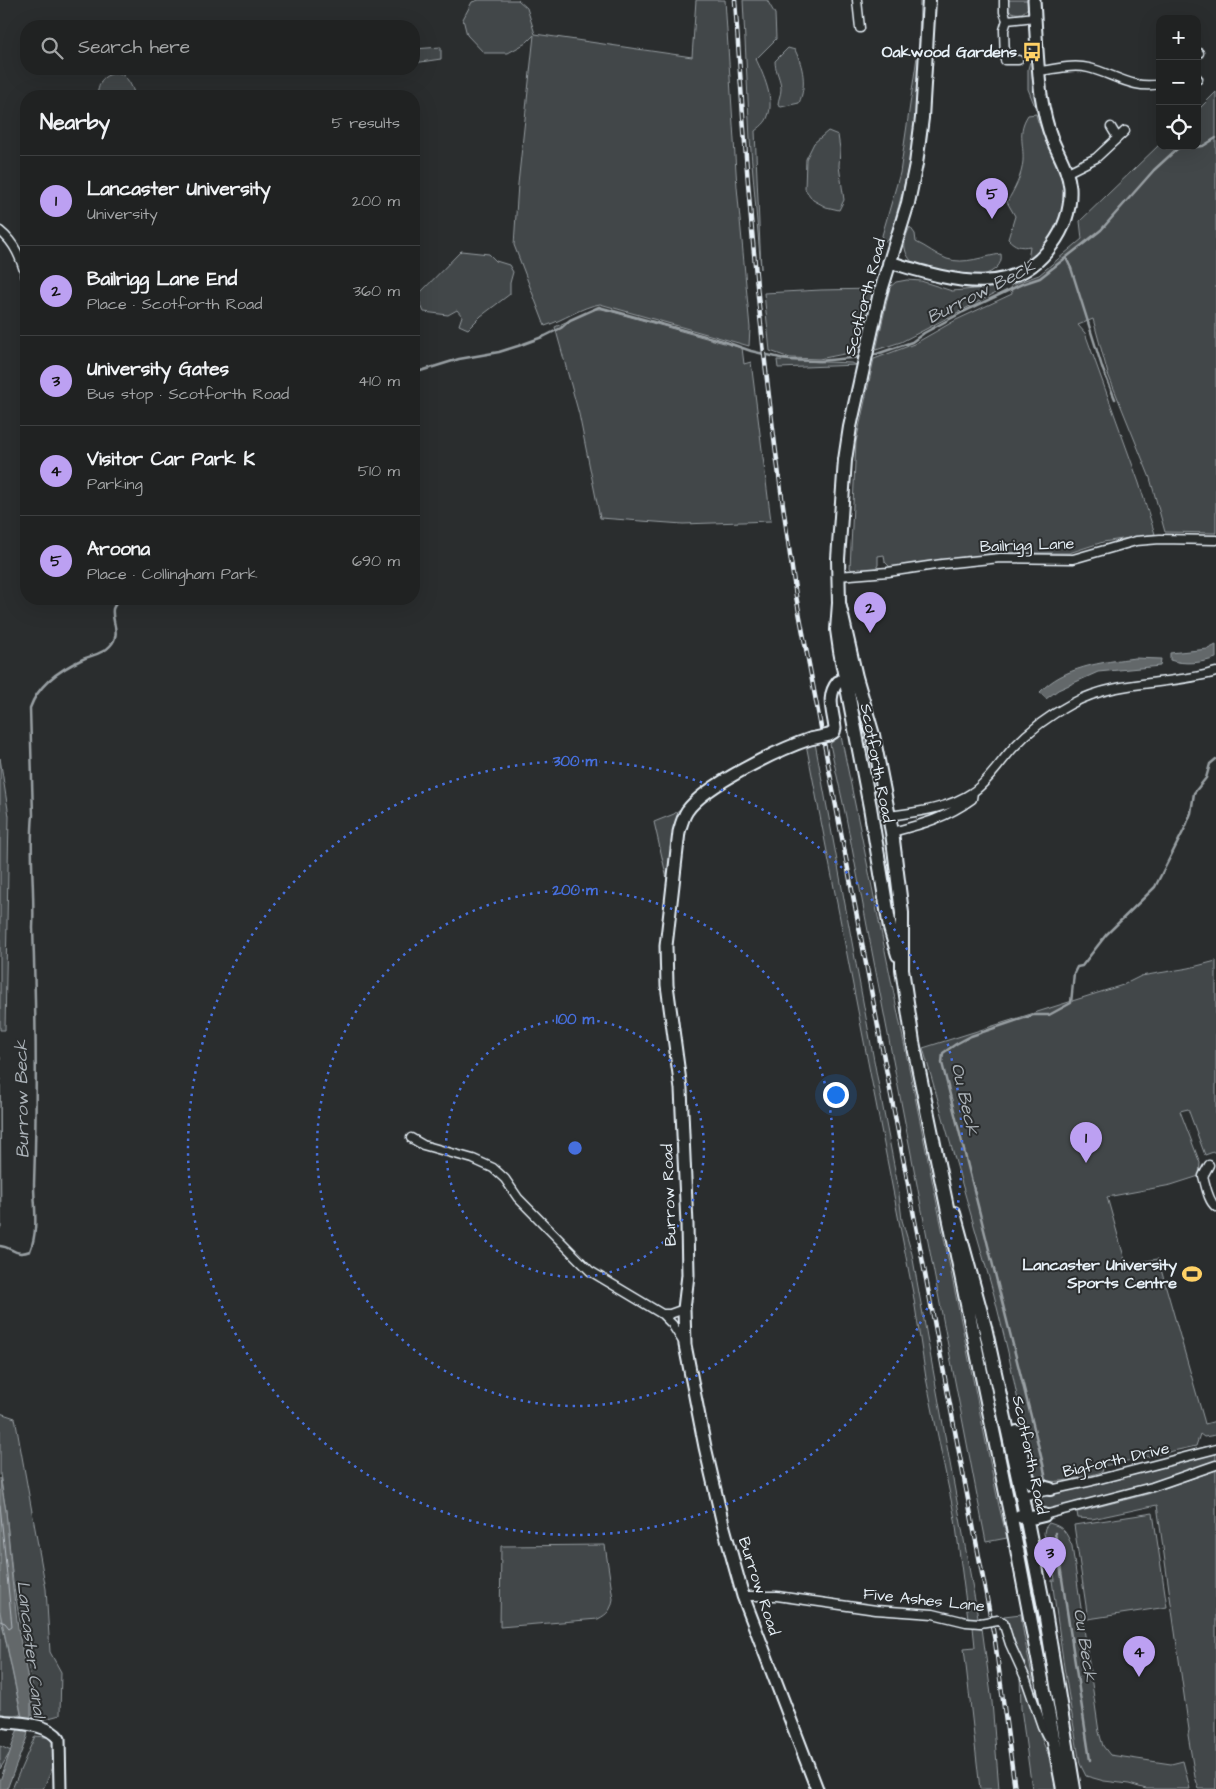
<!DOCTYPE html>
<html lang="en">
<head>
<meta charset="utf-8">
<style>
	body { margin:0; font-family:"Architects Daughter",sans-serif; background:#2d2f2f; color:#f1f3f6 }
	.controls { position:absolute; right:15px; top:15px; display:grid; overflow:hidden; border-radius:10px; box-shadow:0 5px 20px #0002 }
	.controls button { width:45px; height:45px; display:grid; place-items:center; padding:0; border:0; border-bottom:1px solid #3d3f40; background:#202222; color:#f1f3f6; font:25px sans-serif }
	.you { position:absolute; left:835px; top:1094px; width:18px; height:18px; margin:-12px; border:4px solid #fff; border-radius:50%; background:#1a73e8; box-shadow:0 0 0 8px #1a73e833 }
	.badge { display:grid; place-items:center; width:32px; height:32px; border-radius:50%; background:#bca0f2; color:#111; font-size:16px; font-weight:700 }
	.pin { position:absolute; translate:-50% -41px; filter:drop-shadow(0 1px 2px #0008) }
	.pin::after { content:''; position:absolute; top:26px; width:18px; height:15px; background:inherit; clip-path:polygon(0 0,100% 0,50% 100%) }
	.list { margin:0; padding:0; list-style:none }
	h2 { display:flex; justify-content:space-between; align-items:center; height:65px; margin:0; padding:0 20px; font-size:21px }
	h2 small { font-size:16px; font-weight:400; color:#a2a4a5 }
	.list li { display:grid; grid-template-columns:32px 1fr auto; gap:15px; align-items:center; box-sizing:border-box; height:90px; padding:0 20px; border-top:1px solid #3d3f40 }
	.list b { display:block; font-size:19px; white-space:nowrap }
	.list p { margin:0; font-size:16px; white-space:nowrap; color:#a2a4a5 }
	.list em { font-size:16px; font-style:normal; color:#a2a4a5 }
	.icon { flex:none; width:28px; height:28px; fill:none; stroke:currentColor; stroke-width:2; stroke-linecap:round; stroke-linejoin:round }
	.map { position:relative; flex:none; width:1216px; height:1789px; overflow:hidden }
	.search { position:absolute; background:#202222; box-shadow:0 5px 20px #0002; left:20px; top:20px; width:400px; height:55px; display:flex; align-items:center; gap:12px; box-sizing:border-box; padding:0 18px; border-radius:20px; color:#a2a4a5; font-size:19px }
	.panel { position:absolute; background:#202222; box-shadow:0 5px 20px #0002; left:20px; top:90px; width:400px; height:515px; border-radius:20px }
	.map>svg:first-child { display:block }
</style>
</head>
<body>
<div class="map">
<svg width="1216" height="1789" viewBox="0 0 1216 1789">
	<rect width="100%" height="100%" fill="#2a2d2e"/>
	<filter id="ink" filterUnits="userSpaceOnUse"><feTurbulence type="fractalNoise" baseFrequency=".02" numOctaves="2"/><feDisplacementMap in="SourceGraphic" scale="10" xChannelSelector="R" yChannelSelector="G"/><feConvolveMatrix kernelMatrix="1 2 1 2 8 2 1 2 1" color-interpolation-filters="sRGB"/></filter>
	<g filter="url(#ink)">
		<path fill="#424648" stroke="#959ca0" d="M479 0H518L527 8 535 34 692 57 696 0H725L737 187 750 328 749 346 600 304C581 307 564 320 545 326L514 245 518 184 534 35 526 43 508 53H484L467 35 463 19 472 2Z
			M743 0H767L775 14 776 39 756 59C763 74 775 100 768 116 766 123 760 127 755 131L761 269 750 139Z
			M920 0H922C919 51 919 103 911 153 906 182 897 210 890 239L886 241 881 239 900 173 919 43Z
			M1008 0H1030C1028 13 1020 16 1009 11Z
			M441 47V59L414 63V49Z
			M788 48 795 50C803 66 807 85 799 103L781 107 778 105C778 99 781 95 781 89 781 79 775 71 775 61Z
			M1032 54 1036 106V109L1028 89V69Z
			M322 69H367L322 73Z
			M117 72C128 76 132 86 135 96H98L97 94C101 78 102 77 117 72Z
			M1216 92V533L1165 532 1150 478 1108 374 1093 319 1078 325 1085 333 1139 483 1155 534 1103 542 1069 553H997L891 568 885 562 884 555 878 556V565L874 571H853L850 568 856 442 874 359 914 344 956 320 1012 294 1011 285 1039 275 1082 239 1080 221 1160 144V146H1197V111Z
			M1036 114C1039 128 1046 137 1052 149 1055 157 1061 165 1063 173 1071 208 1054 239 1028 261L1030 246C1020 248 1015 246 1008 239L1015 216 1007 202C1014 190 1022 176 1023 161 1024 143 1017 132 1028 115Z
			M828 131 838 135 840 149 839 166 844 200 839 210 826 207 813 200 805 189 806 159 814 143Z
			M910 227 915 234 916 242C927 247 936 255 947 259 965 265 984 256 1001 254 1005 276 965 281 949 277 937 273 925 268 913 263 902 251 903 241 910 227Z
			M461 251 489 254 496 261 509 265 513 272 510 283V294L481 316 468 329 459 325 462 316 457 310 448 315 424 312 417 296Z
			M907 280 921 281 952 291 999 287 1001 290 901 342 876 350 890 287 896 282Z
			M875 289 872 301 864 300 863 306 870 307 867 316 859 320 857 325 867 322 861 349 856 346 849 353 819 359 790 358 770 351 764 293 821 290Z
			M594 309H602L742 348 744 364 751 362 771 521 683 524 600 518 579 414 555 327Z
			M777 360 851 363 857 365 778 368Z
			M841 736 999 1506 1007 1538 986 1542 846 817 830 744 838 737Z
			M815 743C843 891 869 1038 898 1186L902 1220 912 1254 978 1617 975 1619 968 1618 955 1519 926 1378 913 1293 806 744Z
			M0 758 9 816 5 1030H0Z
			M685 805 673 831 667 879 654 822 674 814Z
			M1216 961V1151L1205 1155 1188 1109 1180 1111 1200 1163 1199 1176 1171 1185 1107 1197 1126 1264 1158 1259 1204 1420 1205 1424 1216 1421V1435L1204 1437 1200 1434 1196 1446 1104 1466 1102 1472C1088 1476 1056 1485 1043 1480 1037 1478 1034 1473 1032 1469L1008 1352 994 1295 923 1048 1123 985 1141 976 1189 968Z
			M0 1057 1 1228H0Z
			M0 1413 15 1418 46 1589 50 1652 61 1672 60 1715 41 1720 32 1715V1684L22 1634 13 1582 6 1511 0 1474Z
			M1216 1452V1461C1190 1470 1048 1518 1031 1510L1030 1501 1035 1497 1163 1467Z
			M1216 1470V1789H1199L1195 1777 1188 1735 1189 1730 1157 1505 1092 1519 1078 1518 1077 1512 1148 1494Z
			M1153 1513 1167 1607 1088 1619 1074 1525Z
			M1049 1523C1064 1527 1066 1532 1072 1546L1099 1732 1103 1746 1110 1755 1171 1764 1183 1761 1190 1789H1146L1129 1784 1104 1781 1086 1776 1080 1764 1064 1667 1052 1580H1055L1054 1574H1052L1044 1533 1045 1528Z
			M605 1545 613 1599C611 1610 608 1614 598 1619L500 1627 501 1546Z
			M0 1612 2 1623 21 1714 0 1716Z
			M1021 1614C1023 1637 1029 1658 1033 1681H1031L1004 1616Z
			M973 1627 982 1628 992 1702 999 1789H980L964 1648 975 1647Z
			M1020 1675 1042 1740 1054 1768 1058 1789H1032L1021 1708Z
			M35 1736 54 1738 53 1767 43 1789H12Z
			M0 1746 11 1751 0 1769Z"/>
		<path fill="#63686b" stroke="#989fa3" d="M1216 645V658C1202 663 1184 665 1170 660V653L1208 649Z
			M1135 658 1161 659 1160 666 1098 672 1058 690 1046 699 1040 692C1063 667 1102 662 1135 658Z
			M0 1478 6 1511 12 1580 18 1628 31 1695V1715L27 1737 7 1789H0V1781L22 1717 0 1612Z"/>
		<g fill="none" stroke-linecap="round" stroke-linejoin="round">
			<path stroke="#b3bac0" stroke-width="1" d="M0 1505 12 1626 9 1628 5 1623 0 1621"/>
			<path stroke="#989fa3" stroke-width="2.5" d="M1066 258 1071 268 1103 370 1115 399
				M871 356 912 342 924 333 963 312 1022 284 1040 278 1101 230 1154 170 1178 148 1203 146 1216 138
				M414 373 459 359 499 352 518 346 545 336 561 328 570 320 599 307 723 341 751 351 789 360 819 361 861 357
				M0 1246C13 1247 15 1257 30 1251 39 1229 34 1207 34 1184 37 1099 36 1013 33 928 35 890 29 853 33 815L30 708C38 685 61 669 83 659 92 655 103 654 110 646 122 633 111 622 113 609 114 606 117 602 119 599
				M1046 1480 1043 1464 942 1063 943 1053 956 1044 971 1036 1033 1015H1049L1071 1003 1074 973 1077 967 1082 966 1106 935 1155 887 1185 828 1191 813 1194 793 1206 778 1210 764 1216 759
				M1055 1533 1090 1760"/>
			<defs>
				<path id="street" d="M857 0 860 28
					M1004 0V12L1007 20 1004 30 1005 60H1018
					M1007 20 1035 17
					M1197 55 1199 53
					M1039 71C1056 69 1073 64 1089 68 1114 74 1133 90 1160 84
					M1197 78 1198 79
					M1111 127 1117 137
					M1068 172 1096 158 1125 131
					M0 231C15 243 21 259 26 277
					M838 576 888 572 942 564 1000 558 1073 559 1136 541 1160 539 1216 540
					M889 816C917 812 948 809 973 792 989 781 1000 762 1014 747 1030 730 1050 715 1071 704 1117 679 1168 686 1216 672
					M892 832C923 824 946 818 972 799L973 792
					M411 1138 423 1145 473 1159 493 1168 505 1179 518 1198 590 1271 662 1314 672 1324 684 1343
					M1209 1165 1203 1176C1206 1186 1208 1201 1216 1207
					M662 1314H670L684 1309
					M1022 1496 1092 1481 1216 1449
					M1044 1515 1152 1487 1216 1465
					M743 1596H777L876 1610 933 1614 966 1622 980 1623
					M998 1620 1003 1622 1010 1644 1025 1677 1042 1726 1047 1736 1050 1738 1053 1737"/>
				<path id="secondary" d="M889 262C945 278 1011 303 1052 245 1064 229 1071 209 1070 188 1068 169 1059 156 1052 139 1047 126 1043 108 1041 95 1037 63 1036 31 1034 0
					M829 735 834 732 835 728C833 711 826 696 838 682L845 679
					M810 739C780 749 705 785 687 811 683 817 681 825 679 832L666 946 667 985 681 1089 687 1225 688 1275 684 1309 685 1345 705 1447 723 1524 743 1596 817 1789
					M0 1721C19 1724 46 1722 59 1739L60 1789"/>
				<path id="primary" d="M839 603 856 677 873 735 892 832 902 913V969L913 1042 1010 1513 1063 1789
					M898 955 890 928 870 807 840 651 837 630 839 603 838 559 845 460 850 427 879 297 908 203 916 164 922 118 929 0
					M954 1213 985 1327 1022 1496 1045 1612 1074 1789
					M1017 1432 1028 1479 1035 1485 1050 1489
					M1020 1516 1027 1519 1044 1515"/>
			</defs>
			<use href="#street" stroke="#e8f1f8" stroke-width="11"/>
			<use href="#secondary" stroke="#e8f1f8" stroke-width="15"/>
			<use href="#primary" stroke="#e8f1f8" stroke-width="16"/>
			<use href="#street" stroke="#2a2d2e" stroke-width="8"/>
			<use href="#secondary" stroke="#2a2d2e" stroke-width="11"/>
			<use href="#primary" stroke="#2a2d2e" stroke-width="12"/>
			<defs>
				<path id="rail" d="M735 0C741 84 746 169 754 253 764 368 779 482 796 596L995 1641 1015 1789"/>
			</defs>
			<use href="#rail" stroke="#e8f1f8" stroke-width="4.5"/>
			<use href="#rail" stroke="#2a2d2e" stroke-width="2.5" stroke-dasharray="8" stroke-linecap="butt"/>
			<defs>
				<path id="street-bridge" d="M980 1623 998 1620"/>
				<path id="secondary-bridge" d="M810 739 829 735"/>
			</defs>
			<use href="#street-bridge" stroke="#e8f1f8" stroke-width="11" stroke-linecap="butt"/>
			<use href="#secondary-bridge" stroke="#e8f1f8" stroke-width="15" stroke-linecap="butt"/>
			<use href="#street-bridge" stroke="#2a2d2e" stroke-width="8"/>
			<use href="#secondary-bridge" stroke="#2a2d2e" stroke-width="11"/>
		</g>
	</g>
	<g fill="none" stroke="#466fde" stroke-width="2.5" stroke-dasharray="2.5 5">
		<circle cx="575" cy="1148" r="129"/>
		<circle cx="575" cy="1148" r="258"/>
		<circle cx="575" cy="1148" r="387"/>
	</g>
	<defs>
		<symbol id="bus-bare" viewBox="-9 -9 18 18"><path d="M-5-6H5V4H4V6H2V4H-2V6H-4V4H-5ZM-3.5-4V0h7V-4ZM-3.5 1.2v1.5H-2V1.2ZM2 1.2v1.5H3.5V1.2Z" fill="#ffd166" stroke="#2a2d2e" stroke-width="2.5" paint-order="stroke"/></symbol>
		<symbol id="stadium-bare" viewBox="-9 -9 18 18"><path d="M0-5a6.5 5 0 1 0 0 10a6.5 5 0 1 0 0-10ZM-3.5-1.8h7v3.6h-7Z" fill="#ffd166" stroke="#2a2d2e" stroke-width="2.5" paint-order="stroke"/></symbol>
	</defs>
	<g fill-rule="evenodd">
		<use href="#bus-bare" x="1018" y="38" width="28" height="28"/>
		<use href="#stadium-bare" x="1178" y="1260" width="28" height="28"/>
	</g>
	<g text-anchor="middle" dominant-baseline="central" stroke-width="4" stroke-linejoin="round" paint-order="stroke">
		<g font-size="16" font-weight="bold" fill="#e8f1f8" stroke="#2a2d2e" text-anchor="end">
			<text x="1017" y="52">Oakwood Gardens</text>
			<text x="1177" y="1265">Lancaster University<tspan x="1177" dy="18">Sports Centre</tspan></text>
		</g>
		<g font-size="16" fill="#e8f1f8" stroke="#2a2d2e">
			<text transform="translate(865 297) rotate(-75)">Scotforth Road</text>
			<text transform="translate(1027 545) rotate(-2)">Bailrigg Lane</text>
			<text transform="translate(877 763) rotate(79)">Scotforth Road</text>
			<text transform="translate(669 1195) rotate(-92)">Burrow Road</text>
			<text transform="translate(1030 1455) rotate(78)">Scotforth Road</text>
			<text transform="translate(1116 1460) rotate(-13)">Bigforth Drive</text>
			<text transform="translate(759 1586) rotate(72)">Burrow Road</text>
			<text transform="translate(924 1600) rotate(6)">Five Ashes Lane</text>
		</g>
		<g font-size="18" font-style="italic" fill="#acb3b9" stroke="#2a2d2e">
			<text transform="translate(981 292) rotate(-27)">Burrow Beck</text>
			<text transform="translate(22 1099) rotate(-91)">Burrow Beck</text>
			<text transform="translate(965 1099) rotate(77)">Ou Beck</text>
			<text transform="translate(1085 1645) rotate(81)">Ou Beck</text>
			<text transform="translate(31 1649) rotate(83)">Lancaster Canal</text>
		</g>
	</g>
	<circle cx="575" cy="1148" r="8" fill="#466fde" stroke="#2a2d2e" stroke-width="2.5"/>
	<g font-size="15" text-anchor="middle" font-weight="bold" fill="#466fde" stroke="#2a2d2e" stroke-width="4" stroke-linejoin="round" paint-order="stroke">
		<text x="575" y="766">300 m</text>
		<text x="575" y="895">200 m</text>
		<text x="575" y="1024">100 m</text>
	</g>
</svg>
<div class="controls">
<button>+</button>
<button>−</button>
<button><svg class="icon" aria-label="locate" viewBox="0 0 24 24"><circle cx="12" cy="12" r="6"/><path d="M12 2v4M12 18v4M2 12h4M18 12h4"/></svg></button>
</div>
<div class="you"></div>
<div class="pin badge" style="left:1086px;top:1163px">1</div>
<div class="pin badge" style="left:870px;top:633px">2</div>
<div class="pin badge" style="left:1050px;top:1578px">3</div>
<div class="pin badge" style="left:1139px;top:1677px">4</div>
<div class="pin badge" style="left:992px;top:219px">5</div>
<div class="search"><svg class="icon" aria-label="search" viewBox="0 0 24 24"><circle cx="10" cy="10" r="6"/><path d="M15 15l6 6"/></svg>Search here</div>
<section class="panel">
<h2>Nearby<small>5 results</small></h2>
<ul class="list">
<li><span class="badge">1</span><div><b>Lancaster University</b><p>University</p></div><em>200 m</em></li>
<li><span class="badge">2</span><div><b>Bailrigg Lane End</b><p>Place · Scotforth Road</p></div><em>360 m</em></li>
<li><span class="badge">3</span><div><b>University Gates</b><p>Bus stop · Scotforth Road</p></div><em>410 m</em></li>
<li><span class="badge">4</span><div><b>Visitor Car Park K</b><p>Parking</p></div><em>510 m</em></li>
<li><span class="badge">5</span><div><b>Aroona</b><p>Place · Collingham Park</p></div><em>690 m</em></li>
</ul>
</section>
</div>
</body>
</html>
